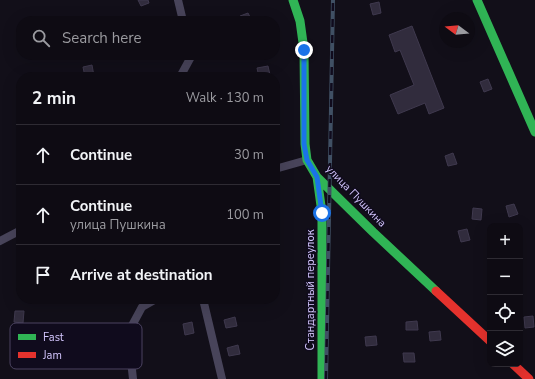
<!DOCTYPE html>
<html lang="en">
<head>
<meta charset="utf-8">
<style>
	body { margin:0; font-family:"Nunito Sans",sans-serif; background:#1c1921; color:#f1f3f6 }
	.controls { position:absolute; right:12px; bottom:12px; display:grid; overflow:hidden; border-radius:8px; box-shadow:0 4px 16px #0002 }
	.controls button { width:36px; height:36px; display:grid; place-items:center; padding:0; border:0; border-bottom:1px solid #2e2b33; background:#0e0b13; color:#f1f3f6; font:20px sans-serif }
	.compass { position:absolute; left:439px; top:12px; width:36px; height:36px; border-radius:50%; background:#0e0b13; box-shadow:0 4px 16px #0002; rotate:286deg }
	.stop { position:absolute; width:12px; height:12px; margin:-9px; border:3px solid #1a73e8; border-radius:50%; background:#fff }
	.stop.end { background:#1a73e8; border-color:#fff; box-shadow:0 1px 4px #0008 }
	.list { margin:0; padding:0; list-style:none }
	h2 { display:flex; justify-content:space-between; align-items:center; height:52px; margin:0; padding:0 16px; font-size:17px }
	h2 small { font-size:13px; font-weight:400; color:#9b9ba0 }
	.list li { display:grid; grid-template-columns:26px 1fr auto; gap:12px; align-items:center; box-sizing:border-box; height:60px; padding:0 16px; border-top:1px solid #2e2b33 }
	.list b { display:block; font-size:15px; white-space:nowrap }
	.list p { margin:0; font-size:13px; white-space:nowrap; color:#9b9ba0 }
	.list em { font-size:13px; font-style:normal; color:#9b9ba0 }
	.icon { flex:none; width:22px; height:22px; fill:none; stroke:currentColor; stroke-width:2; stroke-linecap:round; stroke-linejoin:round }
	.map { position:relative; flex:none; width:535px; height:379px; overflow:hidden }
	.search { position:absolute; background:#0e0b13; box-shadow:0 4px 16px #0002; left:16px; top:16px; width:264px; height:44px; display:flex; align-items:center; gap:10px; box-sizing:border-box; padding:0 14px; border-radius:16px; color:#9b9ba0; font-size:15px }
	.panel { position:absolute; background:#0e0b13; box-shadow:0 4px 16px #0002; left:16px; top:72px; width:264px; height:232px; border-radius:16px }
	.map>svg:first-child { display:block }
</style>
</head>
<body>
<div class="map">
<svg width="535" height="379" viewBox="0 0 535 379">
	<rect width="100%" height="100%" fill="#120f19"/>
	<path fill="#312c3d" stroke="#3f394e" d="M138 0H148L149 3 141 6Z
		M379 2 381 13 373 15 370 4Z
		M248 13 252 21H242L240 16Z
		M174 17 175 21H163V19Z
		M412 26 444 108 429 114 425 103 398 114 390 95 414 85 400 50 395 52 389 35Z
		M92 65 94 76 85 77 83 67Z
		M268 66 270 75 259 77 257 68Z
		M488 79 492 89 484 92 480 82Z
		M453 153 457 164 448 166 445 156Z
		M514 204 518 214 509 217 506 206Z
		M473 208 482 209 481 220 472 219Z
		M467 229 470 240 461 242 458 231Z
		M15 311H24L23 323 14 322Z
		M533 316 534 327 525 328 524 317Z
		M235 317 237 326 226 328 224 320Z
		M417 321 418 330H406V322Z
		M192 322 194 333 185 335 183 324Z
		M440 331 441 340 430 341 429 332Z
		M376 336 377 345 366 346 365 337Z
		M238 345 240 354 229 356 227 348Z
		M403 353H414L415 362H404Z"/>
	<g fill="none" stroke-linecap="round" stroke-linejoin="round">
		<path stroke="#48445a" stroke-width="8" d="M178 0 183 21
			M180 77 192 55
			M275 169 307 160
			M0 241 21 230
			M203 299 222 379
			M133 379 128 333 142 307 156 299"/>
		<path stroke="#30b455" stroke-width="9" d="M293 0 300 21 304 50 305 144 307 160 317 177 373 232 436 291
			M477 0 535 132
			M317 177 322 213V379"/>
		<path stroke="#e5322d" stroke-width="9" d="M436 291 490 341
			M513 364 529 379"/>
		<defs>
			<path id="rail" d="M326 379 333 0"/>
		</defs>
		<use href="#rail" stroke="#405064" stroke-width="4"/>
		<use href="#rail" stroke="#100b1d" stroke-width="2.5" stroke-dasharray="8" stroke-linecap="butt"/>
	</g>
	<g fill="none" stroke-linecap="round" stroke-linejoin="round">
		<path stroke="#1a73e8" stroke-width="5" d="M304 50V144L307 160 317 177 322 213"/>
	</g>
	<g text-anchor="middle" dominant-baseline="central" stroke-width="3" stroke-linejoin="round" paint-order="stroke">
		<g font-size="11" fill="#d5c7ff" stroke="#100b1d">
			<text transform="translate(356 196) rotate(46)">улица Пушкина</text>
			<text transform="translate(310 290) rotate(-90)">Стандартный переулок</text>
		</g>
	</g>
	<rect x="10" y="323" width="132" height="46" rx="6" fill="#100b1d" stroke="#4b4361" stroke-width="1"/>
	<rect x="18" y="334" width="18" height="6" fill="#30b455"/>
	<rect x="18" y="352" width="18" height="6" fill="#e5322d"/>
	<g font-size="11" fill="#d5c7ff">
		<text x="43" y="341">Fast</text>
		<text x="43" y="359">Jam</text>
	</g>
</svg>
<div class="controls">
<button>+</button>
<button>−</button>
<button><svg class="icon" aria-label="locate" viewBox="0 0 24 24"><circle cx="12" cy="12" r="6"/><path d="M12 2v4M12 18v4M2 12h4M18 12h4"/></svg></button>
<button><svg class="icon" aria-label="layers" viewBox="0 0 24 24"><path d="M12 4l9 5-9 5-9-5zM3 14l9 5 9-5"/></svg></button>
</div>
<svg class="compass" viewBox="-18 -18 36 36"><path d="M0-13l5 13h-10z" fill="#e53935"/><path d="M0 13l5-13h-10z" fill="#9b9ba0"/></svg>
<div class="stop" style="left:322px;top:213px"></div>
<div class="stop end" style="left:304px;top:50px"></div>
<div class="search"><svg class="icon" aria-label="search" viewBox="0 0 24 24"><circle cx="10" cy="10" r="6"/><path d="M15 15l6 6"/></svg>Search here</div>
<section class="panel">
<h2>2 min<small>Walk · 130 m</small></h2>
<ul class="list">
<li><svg class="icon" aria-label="ahead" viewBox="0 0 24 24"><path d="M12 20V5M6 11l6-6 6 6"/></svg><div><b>Continue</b></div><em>30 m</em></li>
<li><svg class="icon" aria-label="ahead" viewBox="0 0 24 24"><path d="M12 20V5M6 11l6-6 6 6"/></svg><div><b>Continue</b><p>улица Пушкина</p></div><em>100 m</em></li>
<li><svg class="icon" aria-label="arrive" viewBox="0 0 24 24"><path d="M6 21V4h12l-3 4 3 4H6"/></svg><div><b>Arrive at destination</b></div></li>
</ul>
</section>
</div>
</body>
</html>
